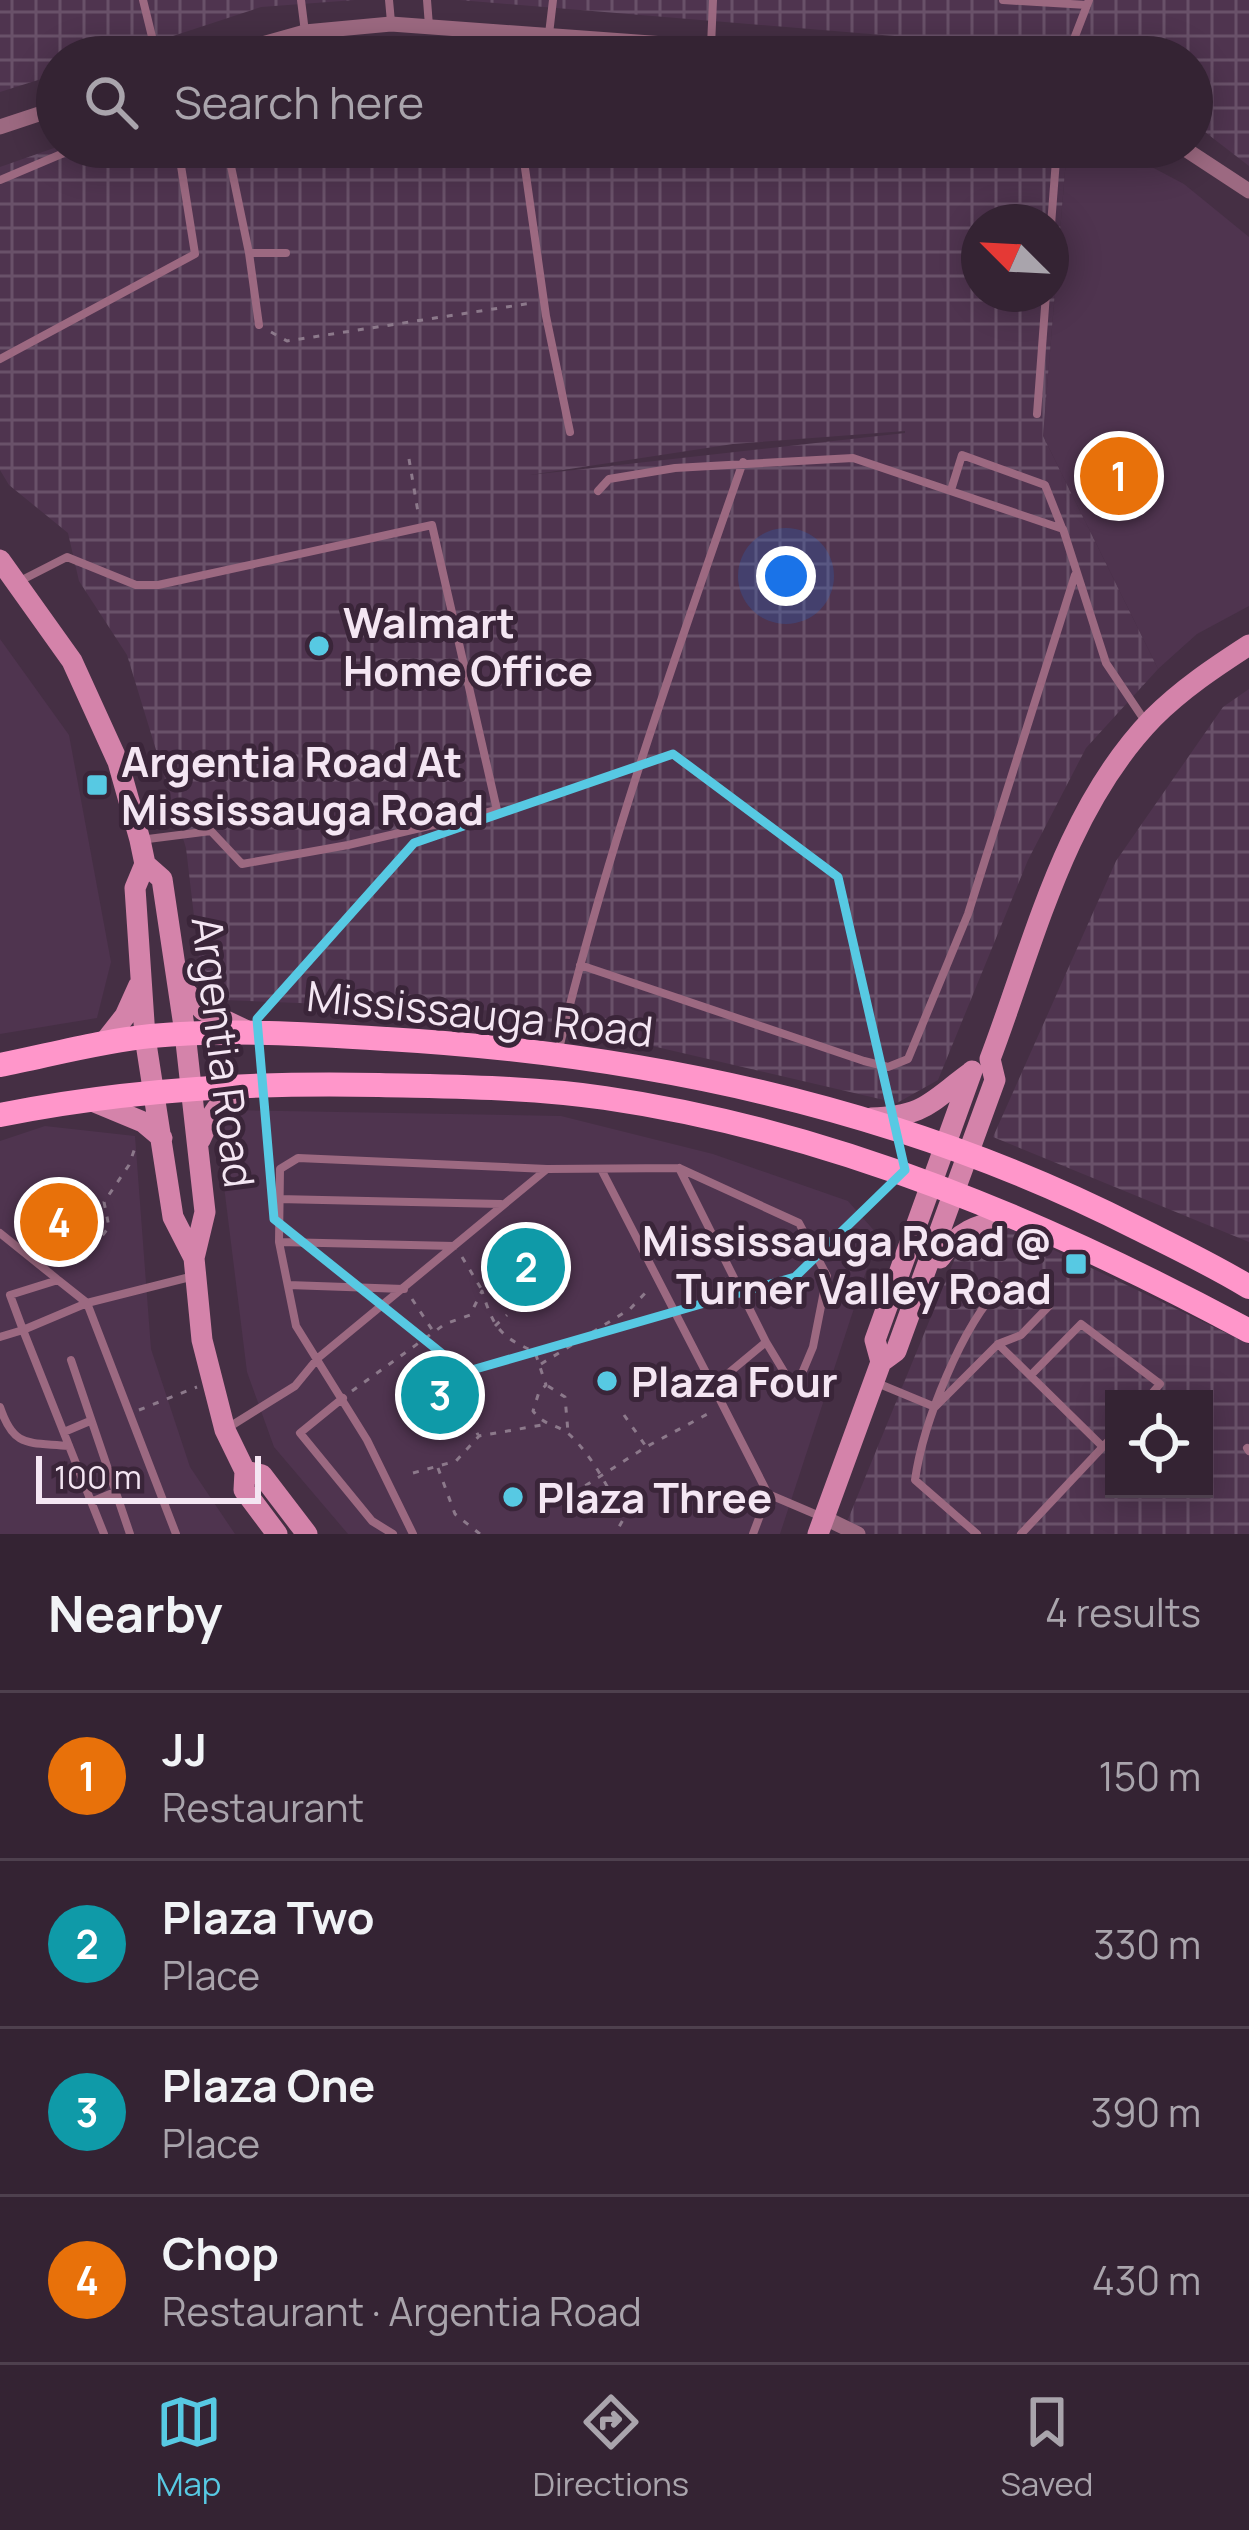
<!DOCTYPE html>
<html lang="en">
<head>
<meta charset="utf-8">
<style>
	body { margin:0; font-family:Manrope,sans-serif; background:#3c2b3b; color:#f1f3f6 }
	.controls { position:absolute; right:36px; bottom:36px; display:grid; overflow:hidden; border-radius:0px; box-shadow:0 6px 30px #0003 }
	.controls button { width:108px; height:108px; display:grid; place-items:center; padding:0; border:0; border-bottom:3px solid #4e404e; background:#342333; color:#f1f3f6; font:60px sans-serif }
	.compass { position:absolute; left:961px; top:204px; width:108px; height:108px; border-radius:50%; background:#342333; box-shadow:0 6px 30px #0003; rotate:294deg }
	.scale { position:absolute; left:36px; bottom:30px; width:225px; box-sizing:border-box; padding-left:12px; border:6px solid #f4e6f3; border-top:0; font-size:33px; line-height:42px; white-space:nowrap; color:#f4e6f3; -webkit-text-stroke:9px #3a2539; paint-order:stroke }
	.you { position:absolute; left:786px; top:576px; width:42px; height:42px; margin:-30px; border:9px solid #fff; border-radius:50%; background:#1a73e8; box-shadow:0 0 0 18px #1a73e833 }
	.badge { display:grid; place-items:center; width:78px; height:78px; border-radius:50%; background:#57c9e3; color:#fff; font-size:39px; font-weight:700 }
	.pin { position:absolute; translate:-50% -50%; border:6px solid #fff; box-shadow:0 3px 12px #0006 }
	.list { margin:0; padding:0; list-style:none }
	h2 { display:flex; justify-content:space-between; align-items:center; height:156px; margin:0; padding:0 48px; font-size:51px }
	h2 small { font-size:39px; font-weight:400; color:#a9a4ac }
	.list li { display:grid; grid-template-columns:78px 1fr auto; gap:36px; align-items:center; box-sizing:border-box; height:168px; padding:0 48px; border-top:3px solid #4e404e }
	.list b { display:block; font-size:45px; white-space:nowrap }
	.list p { margin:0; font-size:39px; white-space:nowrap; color:#a9a4ac }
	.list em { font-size:39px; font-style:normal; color:#a9a4ac }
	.icon { flex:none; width:66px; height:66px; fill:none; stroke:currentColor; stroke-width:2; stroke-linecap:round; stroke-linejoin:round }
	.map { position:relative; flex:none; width:1249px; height:1534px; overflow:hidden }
	.search { position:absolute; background:#342333; box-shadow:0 6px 30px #0003; left:36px; right:36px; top:36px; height:132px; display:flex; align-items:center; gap:30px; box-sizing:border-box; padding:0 42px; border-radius:66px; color:#a9a4ac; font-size:45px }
	.sheet { height:828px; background:#342333 }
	nav { display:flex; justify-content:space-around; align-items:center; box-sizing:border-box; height:168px; border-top:3px solid #4e404e; background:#342333; font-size:33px; color:#a9a4ac }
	nav a { display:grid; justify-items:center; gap:6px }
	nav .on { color:#57c9e3 }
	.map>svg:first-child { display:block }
</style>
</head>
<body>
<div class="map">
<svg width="1249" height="1534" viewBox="0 0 1249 1534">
	<defs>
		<pattern id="industrial-grid" width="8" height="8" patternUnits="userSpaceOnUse" patternTransform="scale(3)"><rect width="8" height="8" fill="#4f344f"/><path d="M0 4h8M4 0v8" fill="none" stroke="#695169"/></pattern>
	</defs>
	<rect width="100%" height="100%" fill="#452f44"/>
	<path fill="#4f344f" d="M1067 147H1114L1184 184 1249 237V606L1197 634 1158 669 1043 436Z
		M0 639 69 735 111 962 97 1018 0 1034Z
		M233 1110 561 1116 713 1154 848 1201 878 1235 780 1534H348L274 1447 247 1372 218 1138Z
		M45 1126 135 1136 151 1349 190 1467 235 1534H0V1141Z"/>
	<path fill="url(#industrial-grid)" fill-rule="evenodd" d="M0 0H355L261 7 109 57H57V74L0 92Z
		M459 0H1249V166L1192 122V57H1055L1027 47Z
		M57 147H1067L1043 436 1158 669 1086 748 1028 860 938 1080 897 1103 502 1011 224 1000 202 984 186 848 127 655 79 581 68 533 9 485 0 470V167ZM979 222H1051V294H979ZM905 431V433L530 475 733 444Z
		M1249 689V1242L993 1137 1116 861 1223 707Z
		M1002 1225 1249 1344V1534H842L962 1241ZM1114 1399H1204V1489H1114Z"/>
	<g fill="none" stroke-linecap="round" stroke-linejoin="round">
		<path stroke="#8c798b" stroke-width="3" stroke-dasharray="6 9" stroke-linecap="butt" d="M271 332 287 341 532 303
			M409 459 419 518
			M462 1257 482 1290
			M54 1262 85 1258 109 1227 104 1202 129 1165 137 1142
			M412 1299 433 1331
			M495 1326 507 1315
			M541 1364 630 1309 651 1287
			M548 1386 565 1397 568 1432
			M352 1391 445 1324 470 1315 482 1291C494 1328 499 1336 535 1352L546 1385 539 1392 533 1411C546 1428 560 1424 572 1437 595 1460 609 1490 624 1518L615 1534
			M139 1410 197 1387
			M624 1415 645 1445
			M471 1419 478 1435
			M438 1468 455 1514 480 1534
			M413 1473 456 1461 479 1436 542 1425
			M560 1502 646 1447 713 1411"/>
		<path stroke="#9c6981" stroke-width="8" d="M143 0 157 57
			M301 0 305 32
			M389 0 391 22
			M427 0 429 26
			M1003 0 1087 5
			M549 34 553 0
			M711 46 713 0
			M523 57 526 35
			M1067 57 1089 0
			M227 147 249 253 259 325
			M522 147 546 316 570 432
			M0 180 78 147
			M1051 225 1057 147
			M249 253H286
			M0 359 195 254 178 147
			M1037 414 1046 294
			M951 490 962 455 1045 485 1062 528
			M598 491 609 479 675 468 853 458 1063 529 1106 663 1147 724
			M18 582 67 557 136 585H158L432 525 497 810 348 845 242 864 211 831 140 840
			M580 965 864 1061 888 1067 908 1059 968 914 1075 575
			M558 1053C606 852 675 657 743 462
			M601 1169 713 1386
			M278 1199 501 1204
			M0 1233 57 1279
			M279 1242 454 1246
			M288 1285 404 1289
			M0 1337 23 1330 10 1295 58 1280 87 1303 23 1330 104 1534
			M71 1360 130 1534
			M1031 1375 1081 1324 1160 1384 1147 1399
			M877 1383 935 1407 998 1344 1103 1447
			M343 1398 300 1433 372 1521 393 1534
			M0 1407C14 1449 29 1442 69 1446
			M226 1429 295 1386 318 1358 547 1169 679 1168 799 1223 827 1276 813 1347 795 1390 766 1342 679 1168
			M64 1432 90 1421
			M1247 1448 1249 1451
			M768 1494 822 1517
			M91 1502 115 1492
			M176 1534 87 1303 194 1276
			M413 1534 367 1440 296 1326 279 1242 280 1169 298 1158 547 1169
			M753 1534 768 1494 713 1386 766 1342
			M977 1534 915 1480C923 1423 962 1325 1002 1285L1049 1306 1021 1335 998 1344
			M1021 1534 1114 1435"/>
		<path stroke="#9c6981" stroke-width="15" d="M215 57 305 32 391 24 841 57
			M0 127 57 108
			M1182 147 1249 191
			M825 1518 858 1534"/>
		<path stroke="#d483aa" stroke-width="21" d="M0 560 72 661 118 762 140 840 145 864 135 888 145 1037 173 1217 194 1258
			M145 864 162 879 185 1033 205 1212 194 1258 202 1340 225 1430 245 1471 244 1490 277 1534
			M179 985 203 1010 245 1030
			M103 1044 125 1016 139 985
			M90 1100 143 1122 162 1138
			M871 1118C925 1116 929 1103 970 1073
			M200 1140C211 1115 219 1099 244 1088
			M940 1258C959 1229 980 1225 1013 1216
			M881 1362 875 1340 972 1071
			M245 1471 262 1475 307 1534
			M818 1534 881 1362 896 1351 995 1080 990 1059C1034 943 1064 810 1153 718 1182 689 1215 667 1249 645"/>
		<path stroke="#ff96ca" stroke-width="24" d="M0 1065C50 1055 101 1041 151 1036 230 1029 308 1034 387 1039 647 1054 904 1109 1137 1228 1175 1247 1213 1265 1249 1287
			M0 1115C125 1090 252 1082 379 1085 454 1087 530 1087 605 1098 832 1131 1049 1223 1249 1331"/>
	</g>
	<path fill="none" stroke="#57c9e3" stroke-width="9" stroke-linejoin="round" d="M673 754 838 877 905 1170 795 1277 465 1372 274 1219 257 1019 414 843Z"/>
	<g fill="#57c9e3" stroke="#3a2539" stroke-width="4.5">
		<circle cx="319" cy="646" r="12"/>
		<rect x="85" y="773" width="24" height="24" rx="6"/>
		<rect x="1064" y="1252" width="24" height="24" rx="6"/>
		<circle cx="607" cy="1381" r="12"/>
		<circle cx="513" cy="1497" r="12"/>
	</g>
	<g text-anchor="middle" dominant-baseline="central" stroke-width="10" stroke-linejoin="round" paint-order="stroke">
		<g font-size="42" font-weight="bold" fill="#f4e6f3" stroke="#3a2539" text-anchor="start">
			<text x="343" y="622">Walmart<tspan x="343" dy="48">Home Office</tspan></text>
			<text x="121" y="761">Argentia Road At<tspan x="121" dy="48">Mississauga Road</tspan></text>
			<text x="1052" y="1240" text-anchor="end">Mississauga Road @<tspan x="1052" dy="48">Turner Valley Road</tspan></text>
			<text x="631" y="1381">Plaza Four</text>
			<text x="537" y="1497">Plaza Three</text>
		</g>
		<g font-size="42" fill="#f4e6f3" stroke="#3a2539">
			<text transform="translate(480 1013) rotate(6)">Mississauga Road</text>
			<text transform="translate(224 1052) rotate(83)">Argentia Road</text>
		</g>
	</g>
</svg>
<div class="controls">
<button><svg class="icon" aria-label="locate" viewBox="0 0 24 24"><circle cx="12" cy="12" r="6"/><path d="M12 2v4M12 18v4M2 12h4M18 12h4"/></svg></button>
</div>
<svg class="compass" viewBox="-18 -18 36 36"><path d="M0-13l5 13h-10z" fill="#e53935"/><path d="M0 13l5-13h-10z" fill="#a9a4ac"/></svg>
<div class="scale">100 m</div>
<div class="you"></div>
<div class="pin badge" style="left:1119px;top:476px;background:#e8710a">1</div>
<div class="pin badge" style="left:526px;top:1267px;background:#0f9aa8">2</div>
<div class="pin badge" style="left:440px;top:1395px;background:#0f9aa8">3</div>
<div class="pin badge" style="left:59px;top:1222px;background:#e8710a">4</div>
<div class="search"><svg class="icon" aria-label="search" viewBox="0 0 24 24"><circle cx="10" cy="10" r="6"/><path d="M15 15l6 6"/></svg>Search here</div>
</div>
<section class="sheet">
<h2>Nearby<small>4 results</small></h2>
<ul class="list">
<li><span class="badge" style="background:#e8710a">1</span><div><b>JJ</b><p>Restaurant</p></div><em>150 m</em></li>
<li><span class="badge" style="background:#0f9aa8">2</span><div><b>Plaza Two</b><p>Place</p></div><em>330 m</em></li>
<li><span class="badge" style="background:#0f9aa8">3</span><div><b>Plaza One</b><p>Place</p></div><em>390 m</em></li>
<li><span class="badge" style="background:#e8710a">4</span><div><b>Chop</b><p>Restaurant · Argentia Road</p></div><em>430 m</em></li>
</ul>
</section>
<nav>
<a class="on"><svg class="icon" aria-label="map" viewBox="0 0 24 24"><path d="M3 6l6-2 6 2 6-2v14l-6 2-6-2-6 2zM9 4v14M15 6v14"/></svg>Map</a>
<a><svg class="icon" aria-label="directions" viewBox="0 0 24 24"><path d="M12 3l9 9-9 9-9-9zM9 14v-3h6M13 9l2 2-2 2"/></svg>Directions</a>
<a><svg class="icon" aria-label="saved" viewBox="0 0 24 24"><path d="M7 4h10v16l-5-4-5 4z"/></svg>Saved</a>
</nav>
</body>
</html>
